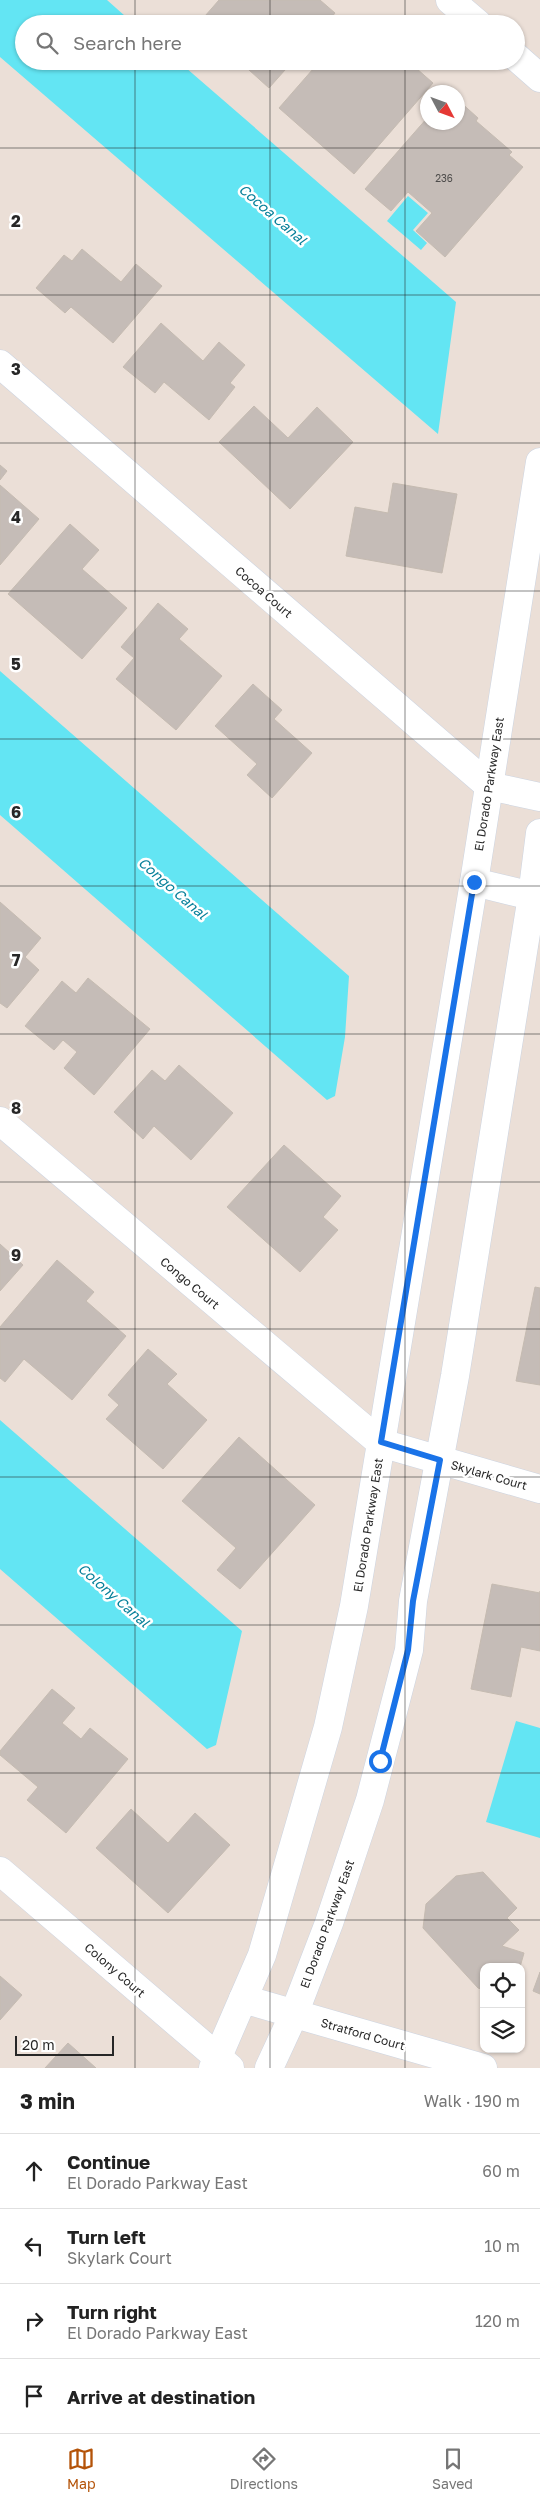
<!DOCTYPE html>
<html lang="en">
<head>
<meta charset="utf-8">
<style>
	body { margin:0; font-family:"Golos Text",sans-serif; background:#f2f2f2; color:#222 }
	.controls { position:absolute; right:15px; bottom:15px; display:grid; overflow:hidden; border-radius:10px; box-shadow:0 1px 4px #0004 }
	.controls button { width:45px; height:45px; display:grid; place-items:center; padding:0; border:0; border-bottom:1px solid #e0e0e0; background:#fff; color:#222; font:25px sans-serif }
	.compass { position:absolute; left:420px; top:85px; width:45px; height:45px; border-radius:50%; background:#fff; box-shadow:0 1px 4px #0004; rotate:131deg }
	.scale { position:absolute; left:15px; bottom:12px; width:99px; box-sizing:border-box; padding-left:5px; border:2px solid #272727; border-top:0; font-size:14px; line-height:18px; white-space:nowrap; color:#272727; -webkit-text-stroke:4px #fff; paint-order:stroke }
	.stop { position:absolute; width:15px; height:15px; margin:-11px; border:4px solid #1a73e8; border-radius:50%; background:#fff }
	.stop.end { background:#1a73e8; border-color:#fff; box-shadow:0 1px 5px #0008 }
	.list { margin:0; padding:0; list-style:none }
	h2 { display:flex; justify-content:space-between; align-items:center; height:65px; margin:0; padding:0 20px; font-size:21px }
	h2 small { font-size:16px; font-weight:400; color:#767676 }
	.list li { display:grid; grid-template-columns:32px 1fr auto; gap:15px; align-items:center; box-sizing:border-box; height:75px; padding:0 20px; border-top:1px solid #e0e0e0 }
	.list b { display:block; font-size:19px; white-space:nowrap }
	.list p { margin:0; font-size:16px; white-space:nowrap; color:#767676 }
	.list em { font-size:16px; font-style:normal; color:#767676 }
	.icon { flex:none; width:28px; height:28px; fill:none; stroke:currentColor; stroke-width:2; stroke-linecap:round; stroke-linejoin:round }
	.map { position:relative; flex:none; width:540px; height:2068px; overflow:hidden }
	.search { position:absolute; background:#fff; box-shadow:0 1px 4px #0004; left:15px; right:15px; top:15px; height:55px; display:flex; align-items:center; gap:12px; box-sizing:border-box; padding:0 18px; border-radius:28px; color:#767676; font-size:19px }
	.sheet { height:365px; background:#fff }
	nav { display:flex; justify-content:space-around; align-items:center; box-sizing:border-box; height:70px; border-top:1px solid #e0e0e0; background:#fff; font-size:14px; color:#767676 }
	nav a { display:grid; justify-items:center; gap:2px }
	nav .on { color:#b45309 }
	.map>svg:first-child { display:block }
</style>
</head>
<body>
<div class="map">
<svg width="540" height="2068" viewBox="0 0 540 2068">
	<rect width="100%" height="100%" fill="#ebdfd7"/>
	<path fill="#63e5f3" d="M0 0H107L134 24H24V61H178L456 302 438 434 0 57Z
		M408 196 428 213 413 230 427 243 421 250 387 221Z
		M0 671 349 976 345 1037 335 1096 327 1100 0 815Z
		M0 1420 242 1631 216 1745 207 1749 0 1569Z
		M516 1721 540 1728V1838L486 1822Z"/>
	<path fill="#c5bcb7" stroke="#c5bbb1" d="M219 0H320L335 13 326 24H198Z
		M239 61H293L269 88Z
		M320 61H408L433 83 354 174 279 108Z
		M458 100 478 118 476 121 512 152 509 155 523 167 445 257 416 231 432 213 408 192 391 211 365 189 428 117V122H458Z
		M82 249 121 282 136 264 162 286 113 343 71 307 65 313 36 288 64 255 72 261Z
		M161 323 203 361 219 342 245 365 230 383 235 387 209 420 164 382 155 393 123 367Z
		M254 406 288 438 317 407 353 442 290 509 219 442Z
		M0 465 7 471 0 480Z
		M393 483 457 494 442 573 346 556 355 507 388 513Z
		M0 485 39 519 0 565Z
		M70 524 99 550 82 569 127 608 82 659 8 594Z
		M158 603 188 629 179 639 222 676 176 730 116 679 134 658 121 647Z
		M253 684 282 710 274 719 312 753 272 798 247 775 257 764 215 726Z
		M0 902 41 938 25 957 39 970 7 1008 0 1003Z
		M88 978 150 1029 94 1095 64 1068 77 1052 63 1040 54 1050 25 1026 62 981 76 993Z
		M179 1065 233 1113 191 1160 154 1126 143 1139 114 1112 152 1070 165 1081Z
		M284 1145 341 1196 323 1217 338 1230 300 1272 227 1207Z
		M0 1244 23 1265 0 1291Z
		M57 1260 94 1292 86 1301 126 1336 72 1400 24 1359 5 1382 0 1378V1327Z
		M535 1287 540 1288V1385L516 1381Z
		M148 1349 177 1374 167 1384 207 1420 163 1469 106 1419 119 1405 108 1395Z
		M239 1437 315 1505 240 1589 217 1570 236 1548 182 1501Z
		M492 1584 540 1593V1591V1651L521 1647 511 1697 471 1689Z
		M52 1689 75 1708 62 1723 81 1739 90 1728 128 1759 66 1833 27 1800 38 1787 0 1755V1751Z
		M131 1809 168 1843 195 1813 230 1845 168 1913 96 1848Z
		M483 1872 517 1908 507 1918 519 1930 502 1946 524 1953 520 1967H484V1990L478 1988 423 1928 426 1904 456 1876Z
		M540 1972V1994L533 1991Z
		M0 1976 22 1995 0 2020Z
		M68 2043 96 2068H45Z"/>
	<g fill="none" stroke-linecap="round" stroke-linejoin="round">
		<defs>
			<path id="street" d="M450 0 478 24
				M516 57 540 78
				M0 364 489 786 540 797
				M474 882 540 898
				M0 1121 381 1443 540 1489
				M0 1871 230 2068
				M243 1999 483 2068"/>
			<path id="secondary" d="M213 2068 262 1955 328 1727 354 1606 474 882 540 462
				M269 2068 294 2014 329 1923 370 1800 409 1650 413 1601 455 1376 532 896 540 833"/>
		</defs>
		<use href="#street" stroke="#ccd4e1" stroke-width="29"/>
		<use href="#secondary" stroke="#ccd4e1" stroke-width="29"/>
		<use href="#street" stroke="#fff" stroke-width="28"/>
		<use href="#secondary" stroke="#fff" stroke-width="28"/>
	</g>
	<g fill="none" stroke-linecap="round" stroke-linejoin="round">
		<path stroke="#1a73e8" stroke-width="6" d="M380 1761 408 1650 413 1601 440 1460 381 1442 474 882"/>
	</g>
	<path fill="none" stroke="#272727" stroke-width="1" stroke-opacity="0.55" d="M135 0V24M270 0V24M405 0V24M135 61V2068M270 61V2068M405 61V2068M0 148H540M0 295H540M0 443H540M0 591H540M0 739H540M0 886H540M0 1034H540M0 1182H540M0 1329H540M0 1477H540M0 1625H540M0 1773H540M0 1920H540"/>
	<g text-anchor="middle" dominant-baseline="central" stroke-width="5" stroke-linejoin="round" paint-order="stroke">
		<g font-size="10" fill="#4e4c4b">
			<text x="444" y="178">236</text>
		</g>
		<g font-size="12" fill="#272727" stroke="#fff">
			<text transform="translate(264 592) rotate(41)">Cocoa Court</text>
			<text transform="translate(489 784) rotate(-81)">El Dorado Parkway East</text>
			<text transform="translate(190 1283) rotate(40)">Congo Court</text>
			<text transform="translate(489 1475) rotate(16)">Skylark Court</text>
			<text transform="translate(368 1525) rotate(-81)">El Dorado Parkway East</text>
			<text transform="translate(327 1924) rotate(-70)">El Dorado Parkway East</text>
			<text transform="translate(115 1970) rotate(41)">Colony Court</text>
			<text transform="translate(363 2034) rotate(16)">Stratford Court</text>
		</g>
		<g font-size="14" font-style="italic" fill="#07809a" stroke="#fff">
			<text transform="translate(273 214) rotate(41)">Cocoa Canal</text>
			<text transform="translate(173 888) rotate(41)">Congo Canal</text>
			<text transform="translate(114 1595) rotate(41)">Colony Canal</text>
		</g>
	</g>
	<g font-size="16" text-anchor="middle" font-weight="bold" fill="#272727" stroke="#fff" stroke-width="5" stroke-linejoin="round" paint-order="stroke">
		<text x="16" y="227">2</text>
		<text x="16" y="375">3</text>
		<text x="16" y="523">4</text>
		<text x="16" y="670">5</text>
		<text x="16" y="818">6</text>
		<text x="16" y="966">7</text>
		<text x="16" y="1114">8</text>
		<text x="16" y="1261">9</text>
	</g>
</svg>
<div class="controls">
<button><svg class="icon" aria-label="locate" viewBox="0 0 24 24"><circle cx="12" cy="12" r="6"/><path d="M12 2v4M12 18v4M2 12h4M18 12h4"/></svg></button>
<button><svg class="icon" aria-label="layers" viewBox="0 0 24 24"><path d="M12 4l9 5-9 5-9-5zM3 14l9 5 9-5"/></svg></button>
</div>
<svg class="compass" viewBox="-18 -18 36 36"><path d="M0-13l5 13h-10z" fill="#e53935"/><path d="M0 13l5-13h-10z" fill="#767676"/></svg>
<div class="scale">20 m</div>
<div class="stop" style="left:380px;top:1761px"></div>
<div class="stop end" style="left:474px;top:882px"></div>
<div class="search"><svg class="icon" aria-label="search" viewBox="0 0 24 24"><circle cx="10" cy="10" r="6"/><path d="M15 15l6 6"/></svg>Search here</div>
</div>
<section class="sheet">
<h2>3 min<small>Walk · 190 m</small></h2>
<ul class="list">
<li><svg class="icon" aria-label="ahead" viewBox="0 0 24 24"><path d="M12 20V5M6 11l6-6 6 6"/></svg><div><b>Continue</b><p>El Dorado Parkway East</p></div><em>60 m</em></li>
<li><svg class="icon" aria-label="left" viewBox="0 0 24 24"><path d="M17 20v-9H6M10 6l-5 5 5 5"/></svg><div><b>Turn left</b><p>Skylark Court</p></div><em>10 m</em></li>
<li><svg class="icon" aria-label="right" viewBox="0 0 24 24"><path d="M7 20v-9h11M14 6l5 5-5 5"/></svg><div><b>Turn right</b><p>El Dorado Parkway East</p></div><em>120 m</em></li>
<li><svg class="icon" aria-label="arrive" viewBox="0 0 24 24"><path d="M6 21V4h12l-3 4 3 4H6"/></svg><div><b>Arrive at destination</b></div></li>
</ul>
</section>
<nav>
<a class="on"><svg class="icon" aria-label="map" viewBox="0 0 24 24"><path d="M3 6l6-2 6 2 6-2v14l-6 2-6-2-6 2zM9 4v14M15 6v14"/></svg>Map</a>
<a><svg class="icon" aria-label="directions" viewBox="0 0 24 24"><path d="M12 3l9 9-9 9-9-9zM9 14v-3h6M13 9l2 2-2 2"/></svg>Directions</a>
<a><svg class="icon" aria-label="saved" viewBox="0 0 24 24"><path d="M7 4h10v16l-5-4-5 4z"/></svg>Saved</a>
</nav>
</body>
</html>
